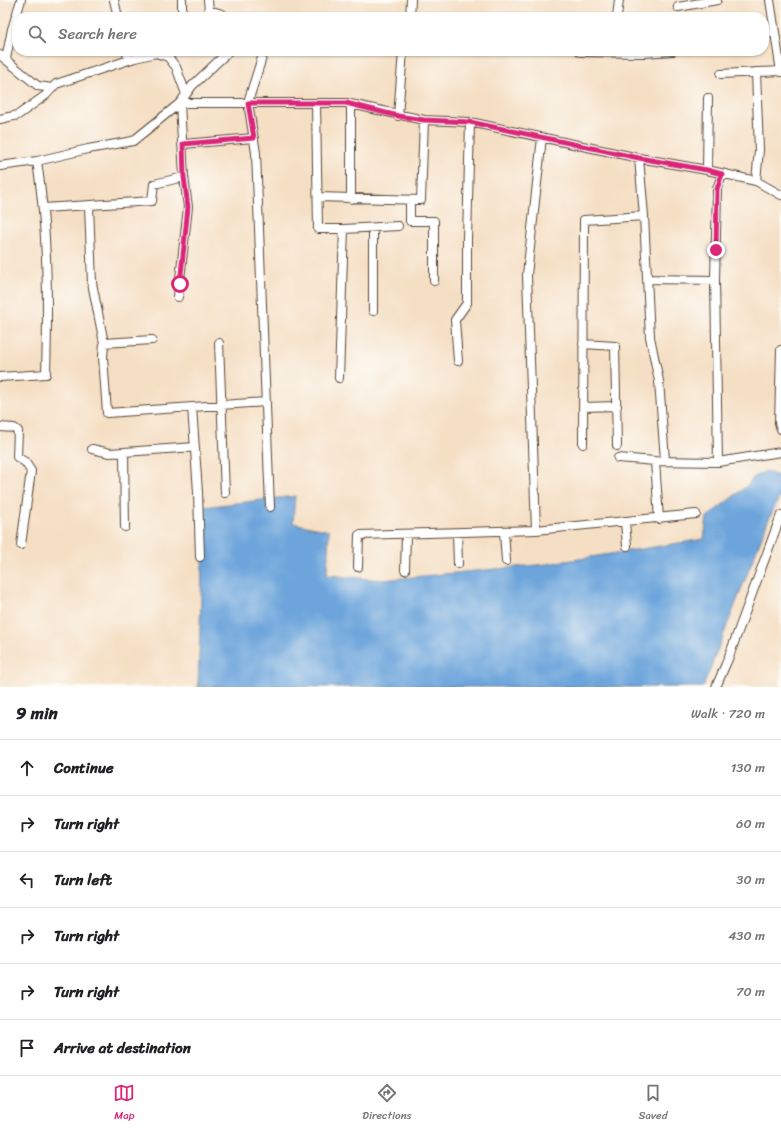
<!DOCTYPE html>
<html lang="en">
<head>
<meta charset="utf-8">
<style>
	body { margin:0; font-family:Sriracha,sans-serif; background:#f6f6f6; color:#202124 }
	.stop { position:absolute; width:12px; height:12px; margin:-9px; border:3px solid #db2777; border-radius:50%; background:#fff }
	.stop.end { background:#db2777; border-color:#fff; box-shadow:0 1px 4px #0008 }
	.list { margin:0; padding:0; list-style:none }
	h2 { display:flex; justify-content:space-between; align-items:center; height:52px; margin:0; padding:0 16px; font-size:17px }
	h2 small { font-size:13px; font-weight:400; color:#757577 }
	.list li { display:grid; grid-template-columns:26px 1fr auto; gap:12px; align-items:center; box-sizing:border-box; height:56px; padding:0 16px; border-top:1px solid #e0e0e0 }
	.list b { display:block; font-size:15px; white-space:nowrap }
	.list em { font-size:13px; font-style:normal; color:#757577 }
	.icon { flex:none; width:22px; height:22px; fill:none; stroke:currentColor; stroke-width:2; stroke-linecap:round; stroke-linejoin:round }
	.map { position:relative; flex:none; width:781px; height:687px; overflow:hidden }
	.search { position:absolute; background:#fff; box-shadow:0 1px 3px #0004; left:12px; right:12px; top:12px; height:44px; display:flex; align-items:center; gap:10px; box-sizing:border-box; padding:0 14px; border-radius:16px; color:#757577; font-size:15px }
	.sheet { height:388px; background:#fff }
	nav { display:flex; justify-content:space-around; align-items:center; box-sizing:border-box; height:56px; border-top:1px solid #e0e0e0; background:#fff; font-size:11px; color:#757577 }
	nav a { display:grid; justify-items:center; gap:2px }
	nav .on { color:#db2777 }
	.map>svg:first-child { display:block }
</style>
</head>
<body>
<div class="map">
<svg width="781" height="687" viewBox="0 0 781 687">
	<rect width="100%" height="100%" fill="#fdfcf7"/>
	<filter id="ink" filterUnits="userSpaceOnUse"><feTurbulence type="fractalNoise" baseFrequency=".025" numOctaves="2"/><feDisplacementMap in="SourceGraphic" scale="8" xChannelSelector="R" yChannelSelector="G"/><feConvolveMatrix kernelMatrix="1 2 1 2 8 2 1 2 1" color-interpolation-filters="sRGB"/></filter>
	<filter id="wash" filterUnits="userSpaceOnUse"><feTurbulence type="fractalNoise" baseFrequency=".012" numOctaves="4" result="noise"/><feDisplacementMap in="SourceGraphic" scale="16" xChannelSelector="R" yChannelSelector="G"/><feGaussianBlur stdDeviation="0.9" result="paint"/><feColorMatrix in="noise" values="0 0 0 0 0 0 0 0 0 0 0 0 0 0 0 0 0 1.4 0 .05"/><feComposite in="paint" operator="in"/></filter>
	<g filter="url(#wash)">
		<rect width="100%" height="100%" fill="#f5dfc4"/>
		<path fill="#6ca4db" stroke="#54677c" d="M766 471 778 476 781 483V494L768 521 703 687H198L204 507 295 496 293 523 329 531 327 575 382 580 547 564 704 539 707 517 748 485 754 477Z"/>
	</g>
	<g filter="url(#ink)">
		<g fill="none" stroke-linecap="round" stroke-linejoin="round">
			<defs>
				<path id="street" d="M114 0 118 17
					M208 0 209 10 222 14 225 17
					M770 0 781 72
					M678 7 717 0
					M182 8V0
					M410 17 411 0
					M617 17 619 0
					M764 33 775 32
					M126 51 129 60
					M264 51 248 102 256 153 270 507
					M580 52 644 53 673 51
					M0 55 38 86 52 88
					M6 59 12 29 21 0
					M721 74 781 71
					M180 103H346L424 120 470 122 639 158 707 170 756 181 781 195
					M316 103 318 229H344L398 226
					M398 116 403 51
					M0 119 18 115 46 95 56 84 135 58 156 53 168 57 176 67 186 94
					M183 144 254 138
					M639 158 644 216 650 337 659 381 665 460
					M0 166 37 161 88 149 133 141 180 103 192 86 229 51
					M707 170 708 98
					M756 181 759 150 756 72
					M318 197 421 200 424 120
					M351 199V104
					M410 201V221H434V281
					M89 206 92 283 104 343 152 340
					M44 208 152 201 154 184 184 177
					M373 228V311
					M647 279 715 280
					M178 297 188 207 184 177 180 103
					M104 343 103 357 107 413 266 402
					M219 343 225 493
					M583 344 615 346 617 446
					M781 350 779 423 781 429
					M458 361 455 320 467 303V240L470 122
					M0 377 46 374C48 302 48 233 37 161
					M339 378 344 229
					M192 407 198 492 200 557
					M583 407 617 406
					M0 427 14 428 18 431 17 457 25 462 31 471 21 545
					M583 444 584 220 644 216
					M92 449 110 453 195 447
					M124 452 125 527
					M618 458 655 461 718 462 781 452
					M655 461 659 519
					M718 462 715 280 717 189 722 174
					M625 522 627 546
					M536 530 527 275 542 137
					M504 531 506 561
					M457 533 458 564
					M358 567 359 535 536 530 696 514
					M405 570 406 534
					M716 687 728 659 781 515"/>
			</defs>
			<use href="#street" stroke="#574537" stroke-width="10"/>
			<use href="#street" stroke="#fff" stroke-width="8"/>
		</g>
	</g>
	<g fill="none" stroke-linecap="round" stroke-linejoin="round" filter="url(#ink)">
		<path stroke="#db2777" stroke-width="5" d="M180 284 188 207 184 177 183 144 254 138 248 103H346L398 116 424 120 470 122 639 158 707 170 722 174 717 189 716 250"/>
	</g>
</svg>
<div class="stop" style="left:180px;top:284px"></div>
<div class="stop end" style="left:716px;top:250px"></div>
<div class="search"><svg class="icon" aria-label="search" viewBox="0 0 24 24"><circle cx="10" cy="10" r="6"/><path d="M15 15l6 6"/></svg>Search here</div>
</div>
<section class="sheet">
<h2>9 min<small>Walk · 720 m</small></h2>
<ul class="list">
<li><svg class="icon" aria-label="ahead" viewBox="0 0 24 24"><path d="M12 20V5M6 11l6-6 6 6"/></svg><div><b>Continue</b></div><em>130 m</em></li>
<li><svg class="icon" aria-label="right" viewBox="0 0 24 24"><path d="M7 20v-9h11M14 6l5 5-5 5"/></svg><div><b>Turn right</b></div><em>60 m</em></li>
<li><svg class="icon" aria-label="left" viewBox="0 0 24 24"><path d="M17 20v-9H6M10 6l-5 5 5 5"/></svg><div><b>Turn left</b></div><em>30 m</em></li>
<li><svg class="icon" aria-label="right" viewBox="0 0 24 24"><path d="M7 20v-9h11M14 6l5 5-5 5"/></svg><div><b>Turn right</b></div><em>430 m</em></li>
<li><svg class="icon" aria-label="right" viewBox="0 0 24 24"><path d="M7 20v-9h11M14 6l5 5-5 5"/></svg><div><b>Turn right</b></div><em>70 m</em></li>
<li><svg class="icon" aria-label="arrive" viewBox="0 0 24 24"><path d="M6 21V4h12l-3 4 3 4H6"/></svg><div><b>Arrive at destination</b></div></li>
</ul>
</section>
<nav>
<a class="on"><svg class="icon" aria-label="map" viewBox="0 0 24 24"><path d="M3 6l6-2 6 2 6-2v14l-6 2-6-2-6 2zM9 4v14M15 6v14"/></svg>Map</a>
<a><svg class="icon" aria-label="directions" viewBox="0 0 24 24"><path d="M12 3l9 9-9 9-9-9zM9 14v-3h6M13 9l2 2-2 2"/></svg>Directions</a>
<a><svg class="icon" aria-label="saved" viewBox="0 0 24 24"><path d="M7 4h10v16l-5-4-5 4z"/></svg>Saved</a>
</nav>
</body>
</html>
